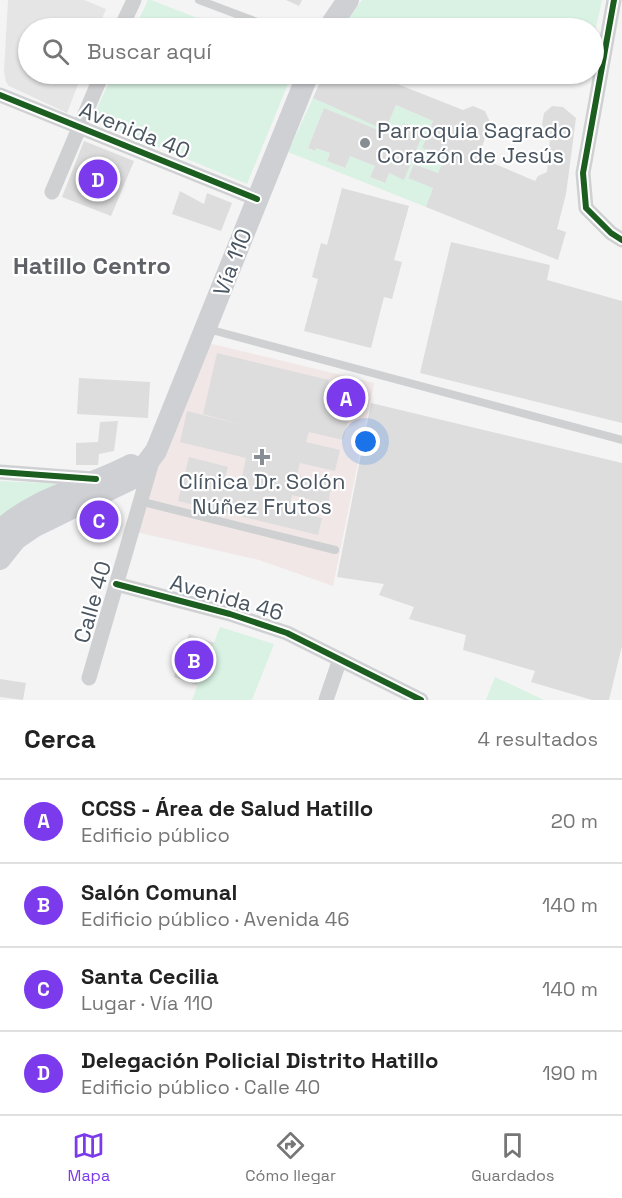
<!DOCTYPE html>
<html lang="es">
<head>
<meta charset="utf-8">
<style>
	body { margin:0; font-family:"Space Grotesk",sans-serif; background:#f6f6f6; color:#222 }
	.you { position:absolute; left:366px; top:442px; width:21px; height:21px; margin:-15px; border:4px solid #fff; border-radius:50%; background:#1a73e8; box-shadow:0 0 0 9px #1a73e833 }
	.badge { display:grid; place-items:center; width:39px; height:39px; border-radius:50%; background:#7c3aed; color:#fff; font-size:20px; font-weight:700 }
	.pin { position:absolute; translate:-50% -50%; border:3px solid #fff; box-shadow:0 2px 6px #0006 }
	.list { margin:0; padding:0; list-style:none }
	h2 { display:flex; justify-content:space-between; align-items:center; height:78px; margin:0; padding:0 24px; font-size:26px }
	h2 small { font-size:20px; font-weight:400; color:#767676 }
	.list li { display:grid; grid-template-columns:39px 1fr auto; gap:18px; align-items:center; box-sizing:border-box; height:84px; padding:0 24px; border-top:2px solid #e0e0e0 }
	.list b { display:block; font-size:22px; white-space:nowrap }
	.list p { margin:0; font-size:20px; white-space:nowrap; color:#767676 }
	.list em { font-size:20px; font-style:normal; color:#767676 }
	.icon { flex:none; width:33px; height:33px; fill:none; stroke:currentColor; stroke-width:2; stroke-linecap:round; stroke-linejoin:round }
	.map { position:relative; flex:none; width:622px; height:700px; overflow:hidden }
	.search { position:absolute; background:#fff; box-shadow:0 2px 4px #0004; left:18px; right:18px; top:18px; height:66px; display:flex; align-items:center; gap:15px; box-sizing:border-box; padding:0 21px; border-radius:33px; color:#767676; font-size:22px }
	.sheet { height:414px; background:#fff }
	nav { display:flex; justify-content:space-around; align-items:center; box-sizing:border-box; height:84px; border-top:2px solid #e0e0e0; background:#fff; font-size:16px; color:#767676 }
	nav a { display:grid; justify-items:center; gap:3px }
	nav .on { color:#7c3aed }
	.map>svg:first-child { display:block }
</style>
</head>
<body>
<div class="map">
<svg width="622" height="700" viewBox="0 0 622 700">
	<rect width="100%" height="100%" fill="#f4f4f4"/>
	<path fill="#e6e5e6" d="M8 0H84L106 9 98 28H28V74H82L67 113 9 86 6 82 4 71Z"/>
	<path fill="#f1e7e6" d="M208 343 374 383 333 586 259 560 136 532 155 470Z"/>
	<path fill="#d9f2e3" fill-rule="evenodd" d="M148 0H151L223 28H135Z
		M362 0H602L594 36V28H358L344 25Z
		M113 74H292L247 184 92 119Z
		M313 98 384 129 396 105 433 121 422 148 445 157 438 173 414 164 408 177 433 188 426 207 288 152ZM324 108 398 138 405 123 424 131 404 179 389 173 384 183 370 177 375 166 350 156 344 168 327 161 330 153 316 148 314 151 308 148Z
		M0 481 63 484 0 525Z
		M220 627 274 644 252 700H192Z
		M495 677 544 700H486Z"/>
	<path fill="#ddddde" d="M286 0H302L299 6Z
		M335 74H372L463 110 473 106 485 111 490 122 479 157 535 181 538 176 547 172 550 137 542 125 544 113 552 106 563 107 576 118 566 194 557 229 566 232 558 260 426 207 433 188 408 178 414 164 438 173 445 157 422 148 433 121 396 105 385 130 313 98 323 75 333 79Z
		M324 108 398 138 404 123 424 131 404 180 389 173 385 183 370 177 375 166 350 156 345 168 327 161 330 153 316 148 315 151 308 148Z
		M84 141 134 161 111 216 62 197Z
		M342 188 409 206 394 260 402 262 392 299 384 297 371 348 304 331 318 279 312 277 321 243 327 245Z
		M180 191 204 204 207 193 232 203 221 231 172 214Z
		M451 242 550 265 547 280 622 301V423L420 373Z
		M217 353 329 380 323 403 332 405 337 384 360 389 355 412 335 407 334 413 349 417 343 440 309 432 306 442 340 450 335 471 300 463 297 475 332 483 328 504 292 495 289 510 322 518 318 535 178 501 189 457 228 467 224 482 240 486 246 458 180 442 187 411 247 426 203 414Z
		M79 378 150 382 148 418 77 414Z
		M371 403 622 463V646L609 700H592L531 682 535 671 463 650 466 635 409 619 414 607 379 595 384 584 337 577Z
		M118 421 114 451 99 454 98 465H76V443L98 442 100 422Z
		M109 502 118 508 109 540 95 538 97 525 87 530 81 515Z
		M189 634 214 643 197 685 174 677Z
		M0 679 26 683 23 700 0 697Z"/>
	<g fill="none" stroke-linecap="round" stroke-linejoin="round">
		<path stroke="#ced0d2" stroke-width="8" d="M199 0 273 28
			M208 329 622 440
			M139 501 335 550"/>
		<path stroke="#ced0d2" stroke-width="15" d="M614 0 583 173 586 208 611 233 622 240
			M121 28 134 0
			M0 95 257 199
			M52 192 102 74
			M0 472 93 479
			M116 584 230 614 287 633 421 700
			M89 678 151 465
			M326 700 340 659"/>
		<path stroke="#ced0d4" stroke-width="22" d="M329 28 348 0
			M0 531C36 496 88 488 131 465
			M0 559 16 539 35 526 137 476 156 451 308 74"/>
		<defs>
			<path id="cycleway" d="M614 0 583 173 586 208 611 233 622 240
				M0 95 257 199
				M0 472 96 479
				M116 584 230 614 287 633 421 700"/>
		</defs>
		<use href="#cycleway" stroke="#fff" stroke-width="10"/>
		<use href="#cycleway" stroke="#1b5e20" stroke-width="6"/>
	</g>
	<g fill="#868d94" stroke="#fff" stroke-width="2">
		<circle cx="365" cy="143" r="6"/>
		<path d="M259 448h6v6h6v6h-6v6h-6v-6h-6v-6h6z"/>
	</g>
	<g text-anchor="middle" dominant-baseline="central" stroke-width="4.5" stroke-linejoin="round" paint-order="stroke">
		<g font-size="22" fill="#4a5661" stroke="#fff">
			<text transform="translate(135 130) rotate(22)">Avenida 40</text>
			<text transform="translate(232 262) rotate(-69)">Vía 110</text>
			<text transform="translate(227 597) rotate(16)">Avenida 46</text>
			<text transform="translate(92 602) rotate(-74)">Calle 40</text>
		</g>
		<g font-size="22" fill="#4a5661" stroke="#fff" text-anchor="start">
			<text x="377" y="130">Parroquia Sagrado<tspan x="377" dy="25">Corazón de Jesús</tspan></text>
			<text x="262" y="481" text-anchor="middle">Clínica Dr. Solón<tspan x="262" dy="25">Núñez Frutos</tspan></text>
		</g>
		<g font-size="24" font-weight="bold" fill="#5f6368" stroke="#fff">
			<text x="92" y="265">Hatillo Centro</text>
		</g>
	</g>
</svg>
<div class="you"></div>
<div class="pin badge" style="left:346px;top:398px">A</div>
<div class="pin badge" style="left:194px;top:660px">B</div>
<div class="pin badge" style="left:99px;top:520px">C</div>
<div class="pin badge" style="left:98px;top:179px">D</div>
<div class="search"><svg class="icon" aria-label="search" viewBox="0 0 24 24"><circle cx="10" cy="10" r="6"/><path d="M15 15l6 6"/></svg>Buscar aquí</div>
</div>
<section class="sheet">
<h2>Cerca<small>4 resultados</small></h2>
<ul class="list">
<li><span class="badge">A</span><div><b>CCSS - Área de Salud Hatillo</b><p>Edificio público</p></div><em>20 m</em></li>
<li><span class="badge">B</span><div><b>Salón Comunal</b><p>Edificio público · Avenida 46</p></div><em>140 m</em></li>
<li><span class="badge">C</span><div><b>Santa Cecilia</b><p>Lugar · Vía 110</p></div><em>140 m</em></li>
<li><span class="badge">D</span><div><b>Delegación Policial Distrito Hatillo</b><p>Edificio público · Calle 40</p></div><em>190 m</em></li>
</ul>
</section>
<nav>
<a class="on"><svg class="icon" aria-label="map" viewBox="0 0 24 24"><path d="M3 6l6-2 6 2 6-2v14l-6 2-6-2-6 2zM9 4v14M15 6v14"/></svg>Mapa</a>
<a><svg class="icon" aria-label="directions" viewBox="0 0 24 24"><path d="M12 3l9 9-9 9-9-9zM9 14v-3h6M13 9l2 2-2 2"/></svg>Cómo llegar</a>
<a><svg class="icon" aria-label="saved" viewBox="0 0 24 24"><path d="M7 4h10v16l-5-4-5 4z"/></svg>Guardados</a>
</nav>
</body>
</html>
